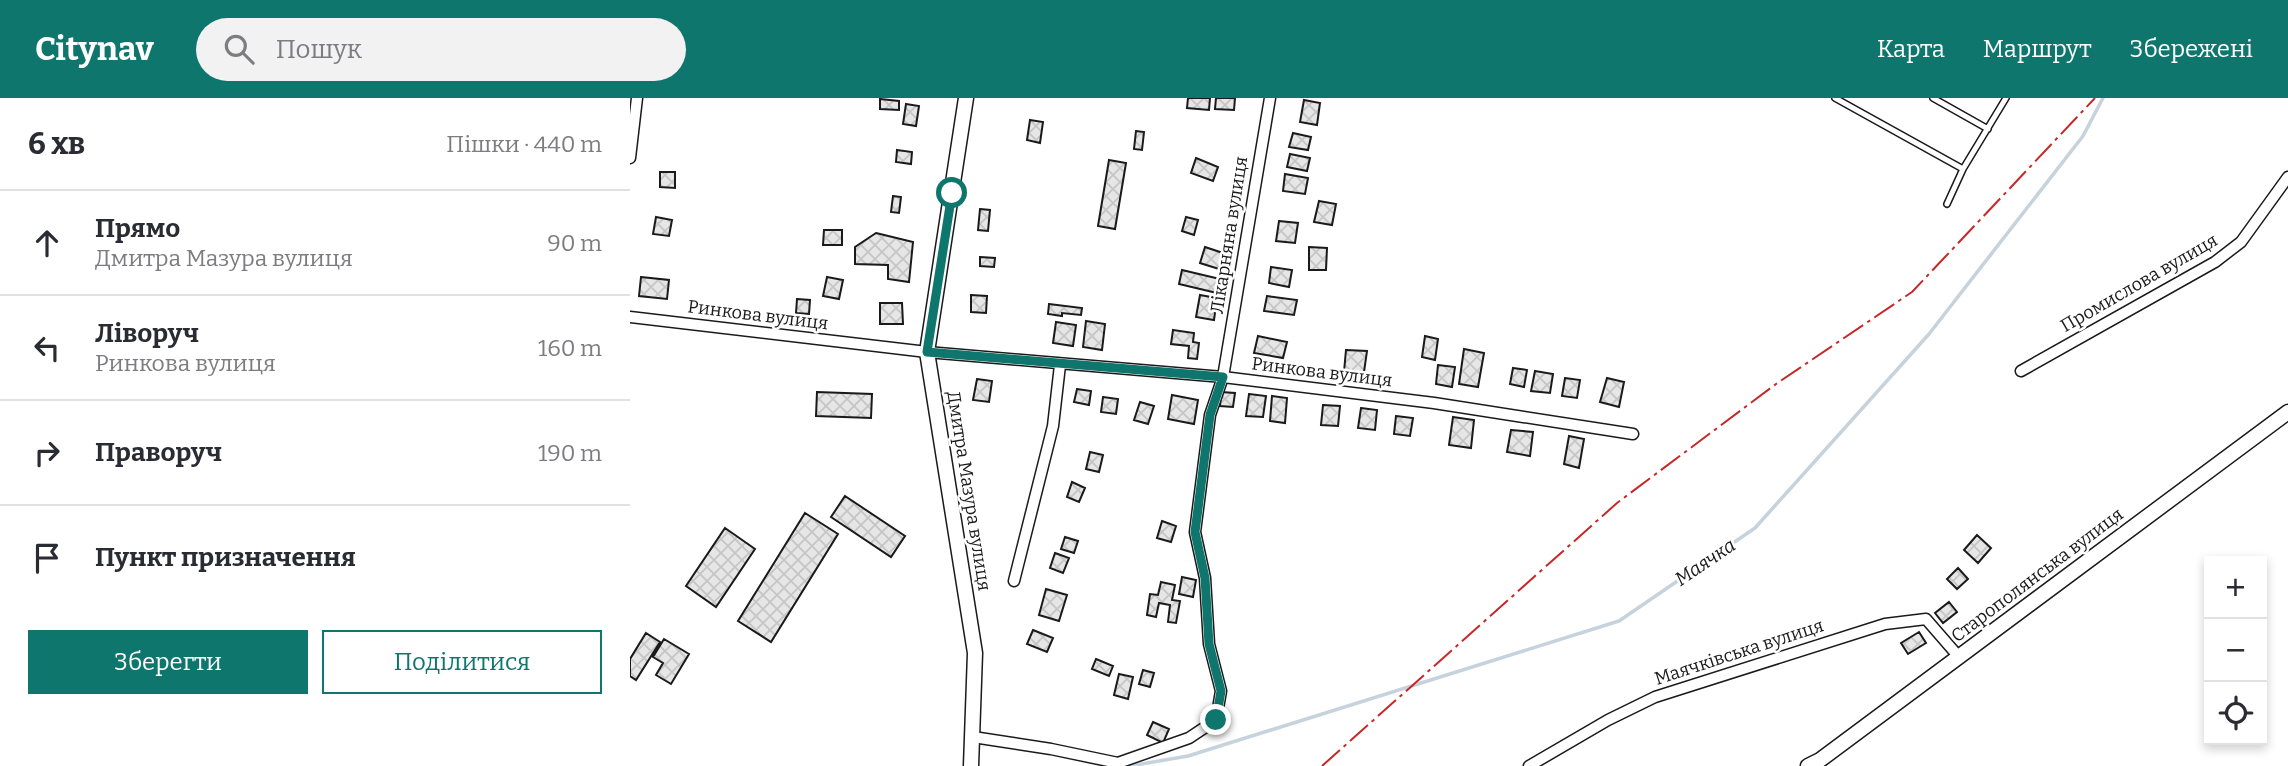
<!DOCTYPE html>
<html lang="uk">
<head>
<meta charset="utf-8">
<style>
	body { margin:0; font-family:Bitter,serif; background:#f2f2f3; color:#2b2b33 }
	.controls { position:absolute; right:21px; bottom:21px; display:grid; overflow:hidden; border-radius:0px; box-shadow:0 4px 10px #0003 }
	.controls button { width:63px; height:63px; display:grid; place-items:center; padding:0; border:0; border-bottom:2px solid #e1e1e2; background:#fff; color:#2b2b33; font:35px sans-serif }
	.stop { position:absolute; width:21px; height:21px; margin:-16px; border:5px solid #0f766e; border-radius:50%; background:#fff }
	.stop.end { background:#0f766e; border-color:#fff; box-shadow:0 2px 7px #0008 }
	.list { margin:0; padding:0; list-style:none }
	h2 { display:flex; justify-content:space-between; align-items:center; height:91px; margin:0; padding:0 28px; font-size:30px }
	h2 small { font-size:23px; font-weight:400; color:#7c7c81 }
	.list li { display:grid; grid-template-columns:46px 1fr auto; gap:21px; align-items:center; box-sizing:border-box; height:105px; padding:0 28px; border-top:2px solid #e1e1e2 }
	.list b { display:block; font-size:26px; white-space:nowrap }
	.list p { margin:0; font-size:23px; white-space:nowrap; color:#7c7c81 }
	.list em { font-size:23px; font-style:normal; color:#7c7c81 }
	.actions { display:flex; gap:14px; padding:21px 28px }
	.actions a { flex:1; padding:16px 0; border:2px solid #0f766e; border-radius:0px; text-align:center; font-size:24px; color:#0f766e }
	.actions .main { background:#0f766e; color:#fff }
	.icon { flex:none; width:38px; height:38px; fill:none; stroke:currentColor; stroke-width:2; stroke-linecap:round; stroke-linejoin:round }
	.map { position:relative; flex:none; width:1658px; height:668px; overflow:hidden }
	header { display:flex; align-items:center; gap:42px; box-sizing:border-box; height:98px; padding:0 35px; background:#0f766e; color:#fff }
	header strong { font-size:33px }
	nav { display:flex; gap:38px; margin-inline-start:auto; font-size:24px }
	.search { width:490px; height:63px; background:#f2f2f3; display:flex; align-items:center; gap:18px; box-sizing:border-box; padding:0 24px; border-radius:38px; color:#7c7c81; font-size:26px }
	main { display:flex }
	aside { flex:1; background:#fff }
	.map>svg:first-child { display:block }
</style>
</head>
<body>
<header>
<strong>Citynav</strong>
<div class="search"><svg class="icon" aria-label="search" viewBox="0 0 24 24"><circle cx="10" cy="10" r="6"/><path d="M15 15l6 6"/></svg>Пошук</div>
<nav><a>Карта</a><a>Маршрут</a><a>Збережені</a></nav>
</header>
<main>
<aside>
<h2>6 хв<small>Пішки · 440 m</small></h2>
<ul class="list">
<li><svg class="icon" aria-label="ahead" viewBox="0 0 24 24"><path d="M12 20V5M6 11l6-6 6 6"/></svg><div><b>Прямо</b><p>Дмитра Мазура вулиця</p></div><em>90 m</em></li>
<li><svg class="icon" aria-label="left" viewBox="0 0 24 24"><path d="M17 20v-9H6M10 6l-5 5 5 5"/></svg><div><b>Ліворуч</b><p>Ринкова вулиця</p></div><em>160 m</em></li>
<li><svg class="icon" aria-label="right" viewBox="0 0 24 24"><path d="M7 20v-9h11M14 6l5 5-5 5"/></svg><div><b>Праворуч</b></div><em>190 m</em></li>
<li><svg class="icon" aria-label="arrive" viewBox="0 0 24 24"><path d="M6 21V4h12l-3 4 3 4H6"/></svg><div><b>Пункт призначення</b></div></li>
</ul>
<div class="actions"><a class="main">Зберегти</a><a>Поділитися</a></div>
</aside>
<div class="map">
<svg width="1658" height="668" viewBox="0 0 1658 668">
	<defs>
		<pattern id="building-cross-hatch" width="8" height="8" patternUnits="userSpaceOnUse" patternTransform="scale(1.75)"><rect width="8" height="8" fill="#e6e6e6"/><path d="M0 0l8 8M0 8l8-8" fill="none" stroke="#c5c5c5"/></pattern>
	</defs>
	<rect width="100%" height="100%" fill="#fff"/>
	<g fill="none" stroke-linecap="round" stroke-linejoin="round">
		<path stroke="#c6d2dc" stroke-width="3.5" d="M500 668 558 658 989 523 1125 430 1299 236 1453 38 1473 0"/>
	</g>
	<path fill="url(#building-cross-hatch)" stroke="#1a1a1a" stroke-width="2" d="M558 0H580L579 12 557 10Z
		M586 0H605L604 12 585 11Z
		M250 1 269 3V12L250 11Z
		M674 2 690 5 687 27 670 24Z
		M276 6 289 8 286 28 273 26Z
		M400 22 413 24 410 45 397 42Z
		M506 33 514 34 512 52 504 51Z
		M663 35 681 39 678 52 659 49Z
		M267 52 282 54 281 66 266 64Z
		M660 56 680 60 677 73 657 69Z
		M566 60 588 69 583 83 561 75Z
		M479 62 496 65 485 131 468 128Z
		M30 74H45V90L30 89Z
		M655 76 678 80 675 96 653 93Z
		M263 98 271 99 269 115 261 114Z
		M689 103 706 106 702 127 684 124Z
		M350 111 360 112 358 133 348 132Z
		M26 119 42 122 39 138 23 136Z
		M556 119 568 122 564 137 552 133Z
		M649 123 668 125 665 145 646 143Z
		M194 132H212V147H193Z
		M246 135 283 144 279 184 258 181V167L225 166V149Z
		M575 149 593 155 589 171 570 165Z
		M679 149 697 150 696 172H679Z
		M350 159 365 160 364 169 350 168Z
		M641 169 662 172 659 189 639 185Z
		M552 172 590 181 587 195 549 186Z
		M11 179 39 182 37 201 9 198Z
		M197 179 213 182 209 201 193 198Z
		M341 197 357 198 356 215 341 214Z
		M570 197 587 200 584 222 566 219Z
		M637 198 667 202 664 217 634 213Z
		M167 201 180 202 179 216 166 215Z
		M250 205H272L273 226H250Z
		M419 206 452 210 451 217 432 215V218L418 216Z
		M456 223 475 226 472 252 453 249Z
		M426 224 446 227 443 248 423 245Z
		M543 232 564 235 563 244 569 245 567 261 558 260 559 248 541 246Z
		M628 238 657 244 653 260 624 255Z
		M795 238 808 241 805 262 792 259Z
		M834 251 854 255 848 289 829 286Z
		M716 252 737 253 734 274H714Z
		M808 267 825 269 822 289 806 286Z
		M883 270 897 272 894 289 880 286Z
		M905 273 923 276 920 295 901 293Z
		M935 280 950 282 947 300 932 298Z
		M977 280 994 284 989 309 970 304Z
		M347 281 362 283 359 304 343 302Z
		M447 291 461 293 459 307 444 304Z
		M187 294 242 296 241 320 186 318Z
		M591 294 605 295 603 309 590 308Z
		M619 296 636 298 633 319 616 318Z
		M542 297 568 302 564 326 538 321Z
		M642 298 657 300 655 325 640 323Z
		M473 299 488 301 486 316 471 314Z
		M510 304 524 308 518 326 504 322Z
		M693 307 710 308 708 328 691 327Z
		M731 310 747 312 745 332 728 330Z
		M766 318 783 320 780 338 764 336Z
		M823 319 844 322 841 350 819 347Z
		M881 332 903 334 900 358 877 354Z
		M939 338 954 341 949 370 934 366Z
		M460 354 473 357 469 374 456 371Z
		M442 384 455 390 449 404 437 399Z
		M215 398 275 438 261 459 201 419Z
		M175 415 208 436 141 544 108 523Z
		M532 423 546 428 541 444 527 440Z
		M95 430 125 451 86 509 56 488Z
		M1347 437 1361 450 1348 465 1334 452Z
		M435 439 448 443 444 455 431 451Z
		M425 455 439 460 433 475 420 470Z
		M1328 470 1338 481 1327 491 1317 481Z
		M552 479 566 482 563 499 549 496Z
		M531 484 545 487 542 502 550 503 546 525 538 524 540 507 529 505 526 519 517 517 520 496 528 497Z
		M416 491 437 497 429 523 409 517Z
		M1319 504 1327 514 1313 525 1305 515Z
		M403 532 423 540 417 554 397 546Z
		M1289 534 1296 545 1278 556 1271 545Z
		M16 535 30 544 6 582 0 578V561Z
		M34 541 59 556 41 586 26 577 33 565 23 559Z
		M466 561 483 568 479 578 462 571Z
		M513 572 524 575 520 589 509 586Z
		M489 576 503 579 498 601 484 597Z
		M523 624 539 631 533 645 517 637Z"/>
	<g fill="none" stroke-linecap="round" stroke-linejoin="round">
		<defs>
			<path id="service" d="M1205 0 1333 71
				M1303 0 1358 31
				M1317 106 1333 71 1376 0"/>
			<path id="minor" d="M0 60 7 0
				M0 219 297 254 593 279 804 305 1003 336
				M1391 273 1585 164 1611 144 1658 79
				M384 483 423 328 430 267
				M343 639 421 651 488 665 559 640 586 622 591 593 579 546 575 480 565 434 580 317 593 279 640 0
				M899 668 978 622 1025 599 1255 526 1296 521 1329 559"/>
			<path id="tertiary" d="M336 0 297 254 345 555 341 668
				M1178 668 1190 662 1658 314"/>
		</defs>
		<use href="#service" stroke="#1a1a1a" stroke-width="8"/>
		<use href="#minor" stroke="#1a1a1a" stroke-width="13"/>
		<use href="#tertiary" stroke="#1a1a1a" stroke-width="17"/>
		<use href="#service" stroke="#fff" stroke-width="5"/>
		<use href="#minor" stroke="#fff" stroke-width="10"/>
		<use href="#tertiary" stroke="#fff" stroke-width="14"/>
		<path stroke="#c62828" stroke-width="2" stroke-dasharray="24 5 3.5 5" stroke-linecap="butt" d="M692 668 987 405 1146 286 1282 194 1465 0"/>
	</g>
	<g fill="none" stroke-linecap="round" stroke-linejoin="round">
		<path stroke="#0f766e" stroke-width="9" d="M322 95 297 254 593 279 580 317 565 434 575 480 579 546 591 593 586 622"/>
	</g>
	<g text-anchor="middle" dominant-baseline="central" stroke-width="5" stroke-linejoin="round" paint-order="stroke">
		<g font-size="18" fill="#1a1a1a" stroke="#fff">
			<text transform="translate(599 137) rotate(-81)">Лікарняна вулиця</text>
			<text transform="translate(1509 185) rotate(-30)">Промислова вулиця</text>
			<text transform="translate(128 217) rotate(7)">Ринкова вулиця</text>
			<text transform="translate(692 274) rotate(7)">Ринкова вулиця</text>
			<text transform="translate(339 393) rotate(81)">Дмитра Мазура вулиця</text>
			<text transform="translate(1407 477) rotate(-37)">Старополянська вулиця</text>
			<text transform="translate(1109 554) rotate(-18)">Маячківська вулиця</text>
		</g>
		<g font-size="19" font-style="italic" fill="#1a1a1a" stroke="#fff">
			<text transform="translate(1075 464) rotate(-34)">Маячка</text>
		</g>
	</g>
</svg>
<div class="controls">
<button>+</button>
<button>−</button>
<button><svg class="icon" aria-label="locate" viewBox="0 0 24 24"><circle cx="12" cy="12" r="6"/><path d="M12 2v4M12 18v4M2 12h4M18 12h4"/></svg></button>
</div>
<div class="stop" style="left:322px;top:95px"></div>
<div class="stop end" style="left:586px;top:622px"></div>
</div>
</main>
</body>
</html>
